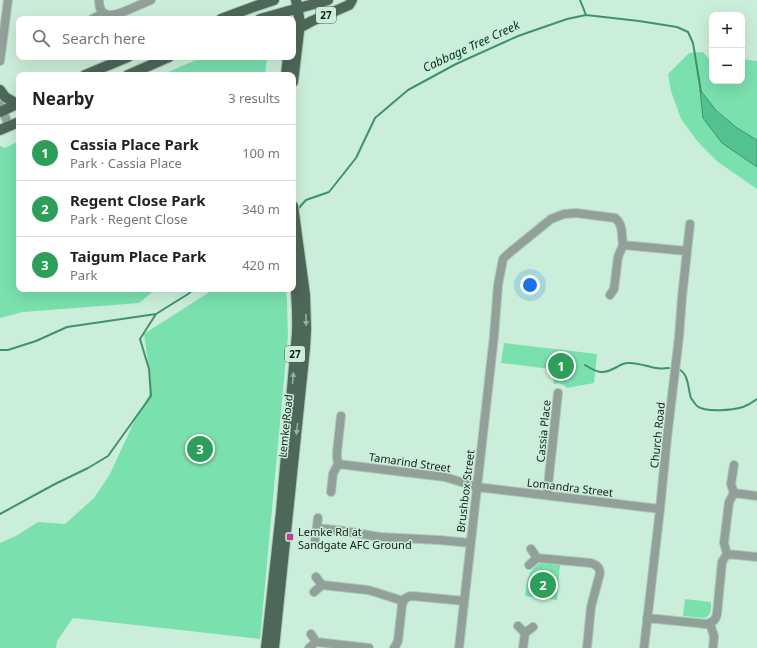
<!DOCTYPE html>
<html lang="en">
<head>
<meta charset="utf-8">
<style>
	body { margin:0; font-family:"Noto Sans",sans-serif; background:#f2f2f2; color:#222 }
	.controls { position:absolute; right:12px; top:12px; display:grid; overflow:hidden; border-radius:8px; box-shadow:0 4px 16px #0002 }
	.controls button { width:36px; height:36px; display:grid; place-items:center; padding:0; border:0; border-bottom:1px solid #e0e0e0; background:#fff; color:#222; font:20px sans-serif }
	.you { position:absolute; left:530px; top:285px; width:14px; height:14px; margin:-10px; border:3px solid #fff; border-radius:50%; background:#1a73e8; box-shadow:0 0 0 6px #1a73e833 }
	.badge { display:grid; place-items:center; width:26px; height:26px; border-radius:50%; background:#1a73e8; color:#fff; font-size:13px; font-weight:700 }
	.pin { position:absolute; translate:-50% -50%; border:2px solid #fff; box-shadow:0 1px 4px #0006 }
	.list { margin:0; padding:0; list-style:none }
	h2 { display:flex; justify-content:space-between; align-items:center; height:52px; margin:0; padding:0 16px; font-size:17px }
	h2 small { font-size:13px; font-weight:400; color:#767676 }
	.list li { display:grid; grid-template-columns:26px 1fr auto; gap:12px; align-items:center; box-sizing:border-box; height:56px; padding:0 16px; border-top:1px solid #e0e0e0 }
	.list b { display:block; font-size:15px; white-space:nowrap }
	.list p { margin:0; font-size:13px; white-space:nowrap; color:#767676 }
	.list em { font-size:13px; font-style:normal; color:#767676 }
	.icon { flex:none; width:22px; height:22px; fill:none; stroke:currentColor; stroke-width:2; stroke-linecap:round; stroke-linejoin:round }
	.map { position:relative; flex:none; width:757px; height:648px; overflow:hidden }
	.search { position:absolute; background:#fff; box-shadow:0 4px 16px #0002; left:16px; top:16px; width:280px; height:44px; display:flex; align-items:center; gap:10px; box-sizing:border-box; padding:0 14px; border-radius:8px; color:#767676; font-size:15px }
	.panel { position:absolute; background:#fff; box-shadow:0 4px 16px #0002; left:16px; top:72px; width:280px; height:220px; border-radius:8px }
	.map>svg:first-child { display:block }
</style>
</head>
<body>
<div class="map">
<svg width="757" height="648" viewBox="0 0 757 648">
	<rect width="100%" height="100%" fill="#cbeeda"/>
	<path fill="#7ae0ae" d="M703 52 710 60H712V81H742V59L757 61V140L737 128 716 109 700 91 757 167V189L718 162 698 142 681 119 671 91 668 74 689 53Z
		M203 57H267L265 75H161Z
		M19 141V289H156L139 303 23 312 0 318V146L5 148Z
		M214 289H286L287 301 288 336 260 639 73 618 57 641 56 648H0V543L16 536 38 522 65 524 94 498 110 474 133 424 149 395 151 383 144 334Z
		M504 343 597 354 594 383 567 388C563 384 559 382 554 384L551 369 501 363Z
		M540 563 560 565 557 600 525 596C528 580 526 573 540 563Z
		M685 599 711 602C711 608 712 616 704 618L683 616Z"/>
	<path fill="#52c38f" stroke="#3f926c" d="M700 90 716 110 737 128 757 140V167L722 143 703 118Z"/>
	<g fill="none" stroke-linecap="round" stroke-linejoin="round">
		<path stroke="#3f926c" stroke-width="2" d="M580 0 586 15
			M297 210 306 200 329 192 356 158 375 118 408 90 456 64 518 36 567 19 586 15 639 21 677 27 688 32 693 43 701 92
			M0 350H8L36 341 67 327 156 314
			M585 365C598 373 602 375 617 367 620 365 624 363 628 363 637 362 648 367 656 368 661 369 665 368 669 368
			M680 370C689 375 688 390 691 398 693 401 695 404 697 406 706 413 733 410 743 407 748 405 753 402 757 399
			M0 514 55 484 88 468 108 456 151 396 149 369 140 339 156 314 188 294 194 289"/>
		<defs>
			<path id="minor" d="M99 0C99 22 117 15 130 9 137 6 144 3 151 0
				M92 19 98 16 102 12
				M0 61 8 0
				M0 105 9 126
				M610 295 614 289 618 257 623 245
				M338 464 337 457V452L341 416
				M331 492 333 474 338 464 445 477 477 487 660 509
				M734 493 757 496
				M547 495 558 393
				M317 528 344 531 380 537 439 540 470 543
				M315 540 318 518
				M727 554 757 557
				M537 558 591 563C597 565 600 568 600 573L591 607 587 648
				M529 565 537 558 531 549
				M322 585 368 590 375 592 403 601
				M314 592 322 585 316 577
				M647 618 706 624C712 623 716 620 717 614L722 562 727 554 724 543 729 502 734 493 731 484 734 465
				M710 624 714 636 713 648
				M518 626 525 633 533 627
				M316 642 369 648
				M309 648 316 642 311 634
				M394 648 396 645 398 641 402 605C403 599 407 596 413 596L464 601
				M459 648 494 336 498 285 503 259 508 254 551 219 564 214 576 213 615 218C624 225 621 235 623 245L687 251
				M523 648 525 633
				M644 648 660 509 667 438 679 337 682 297 690 224"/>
			<path id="major" d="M221 19 256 6 274 0
				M260 19 328 0
				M299 28 312 21 349 5 352 0
				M85 75 128 57
				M128 75 169 57
				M286 75 288 57
				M293 82 300 23 296 0
				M0 90 5 97 17 104
				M0 112 19 103
				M0 130 19 122
				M266 648 281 512 297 333C298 309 296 287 293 263
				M274 648 305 348 306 329 305 295 293 206"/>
		</defs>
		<use href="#minor" stroke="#aac9b7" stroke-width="10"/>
		<use href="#major" stroke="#aac9b7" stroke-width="12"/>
		<use href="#minor" stroke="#91a098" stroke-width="8"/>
		<use href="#major" stroke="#4d6759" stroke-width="10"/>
	</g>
	<defs><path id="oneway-solid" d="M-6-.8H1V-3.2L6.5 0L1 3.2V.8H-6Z"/></defs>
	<g fill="#92b1a0">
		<use href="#oneway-solid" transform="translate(306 320) rotate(89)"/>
		<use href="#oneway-solid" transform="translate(293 378) rotate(-85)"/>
		<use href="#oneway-solid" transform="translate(297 429) rotate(96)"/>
	</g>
	<rect fill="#b84096" stroke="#cbeeda" stroke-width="1.5" x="286" y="533" width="8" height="8" rx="2"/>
	<g text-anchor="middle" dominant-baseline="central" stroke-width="3" stroke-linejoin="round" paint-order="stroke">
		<g fill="#cbeeda" stroke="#4a5e53" stroke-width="1">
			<rect x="316" y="7" width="20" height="16" rx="3"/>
			<rect x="285" y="346" width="20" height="16" rx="3"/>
		</g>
		<g font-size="10" font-weight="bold" fill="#132019">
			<text x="326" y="15">27</text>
			<text x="295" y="354">27</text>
		</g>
		<g font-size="11" fill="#132019" stroke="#cbeeda">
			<text transform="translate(285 426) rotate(-84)">Lemke Road</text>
			<text transform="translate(543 431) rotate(-84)">Cassia Place</text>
			<text transform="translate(657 435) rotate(-84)">Church Road</text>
			<text transform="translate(410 462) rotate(8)">Tamarind Street</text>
			<text transform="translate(570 487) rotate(7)">Lomandra Street</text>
			<text transform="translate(465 491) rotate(-83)">Brushbox Street</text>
		</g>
		<g font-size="11" fill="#132019" stroke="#cbeeda" text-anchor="start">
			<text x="298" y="531">Lemke Rd at<tspan x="298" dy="13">Sandgate AFC Ground</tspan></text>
		</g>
		<g font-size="12" font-style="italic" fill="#013420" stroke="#cbeeda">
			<text transform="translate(471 46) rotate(-25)">Cabbage Tree Creek</text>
		</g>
	</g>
</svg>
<div class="controls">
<button>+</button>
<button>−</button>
</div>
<div class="you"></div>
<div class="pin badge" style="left:561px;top:366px;background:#2e9e5b">1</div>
<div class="pin badge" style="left:543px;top:585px;background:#2e9e5b">2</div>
<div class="pin badge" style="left:200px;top:449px;background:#2e9e5b">3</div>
<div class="search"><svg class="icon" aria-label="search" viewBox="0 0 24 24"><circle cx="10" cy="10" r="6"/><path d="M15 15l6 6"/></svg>Search here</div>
<section class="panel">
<h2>Nearby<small>3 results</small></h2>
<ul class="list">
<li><span class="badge" style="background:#2e9e5b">1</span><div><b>Cassia Place Park</b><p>Park · Cassia Place</p></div><em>100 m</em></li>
<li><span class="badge" style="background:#2e9e5b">2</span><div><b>Regent Close Park</b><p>Park · Regent Close</p></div><em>340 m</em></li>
<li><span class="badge" style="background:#2e9e5b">3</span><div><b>Taigum Place Park</b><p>Park</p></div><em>420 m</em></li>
</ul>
</section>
</div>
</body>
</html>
